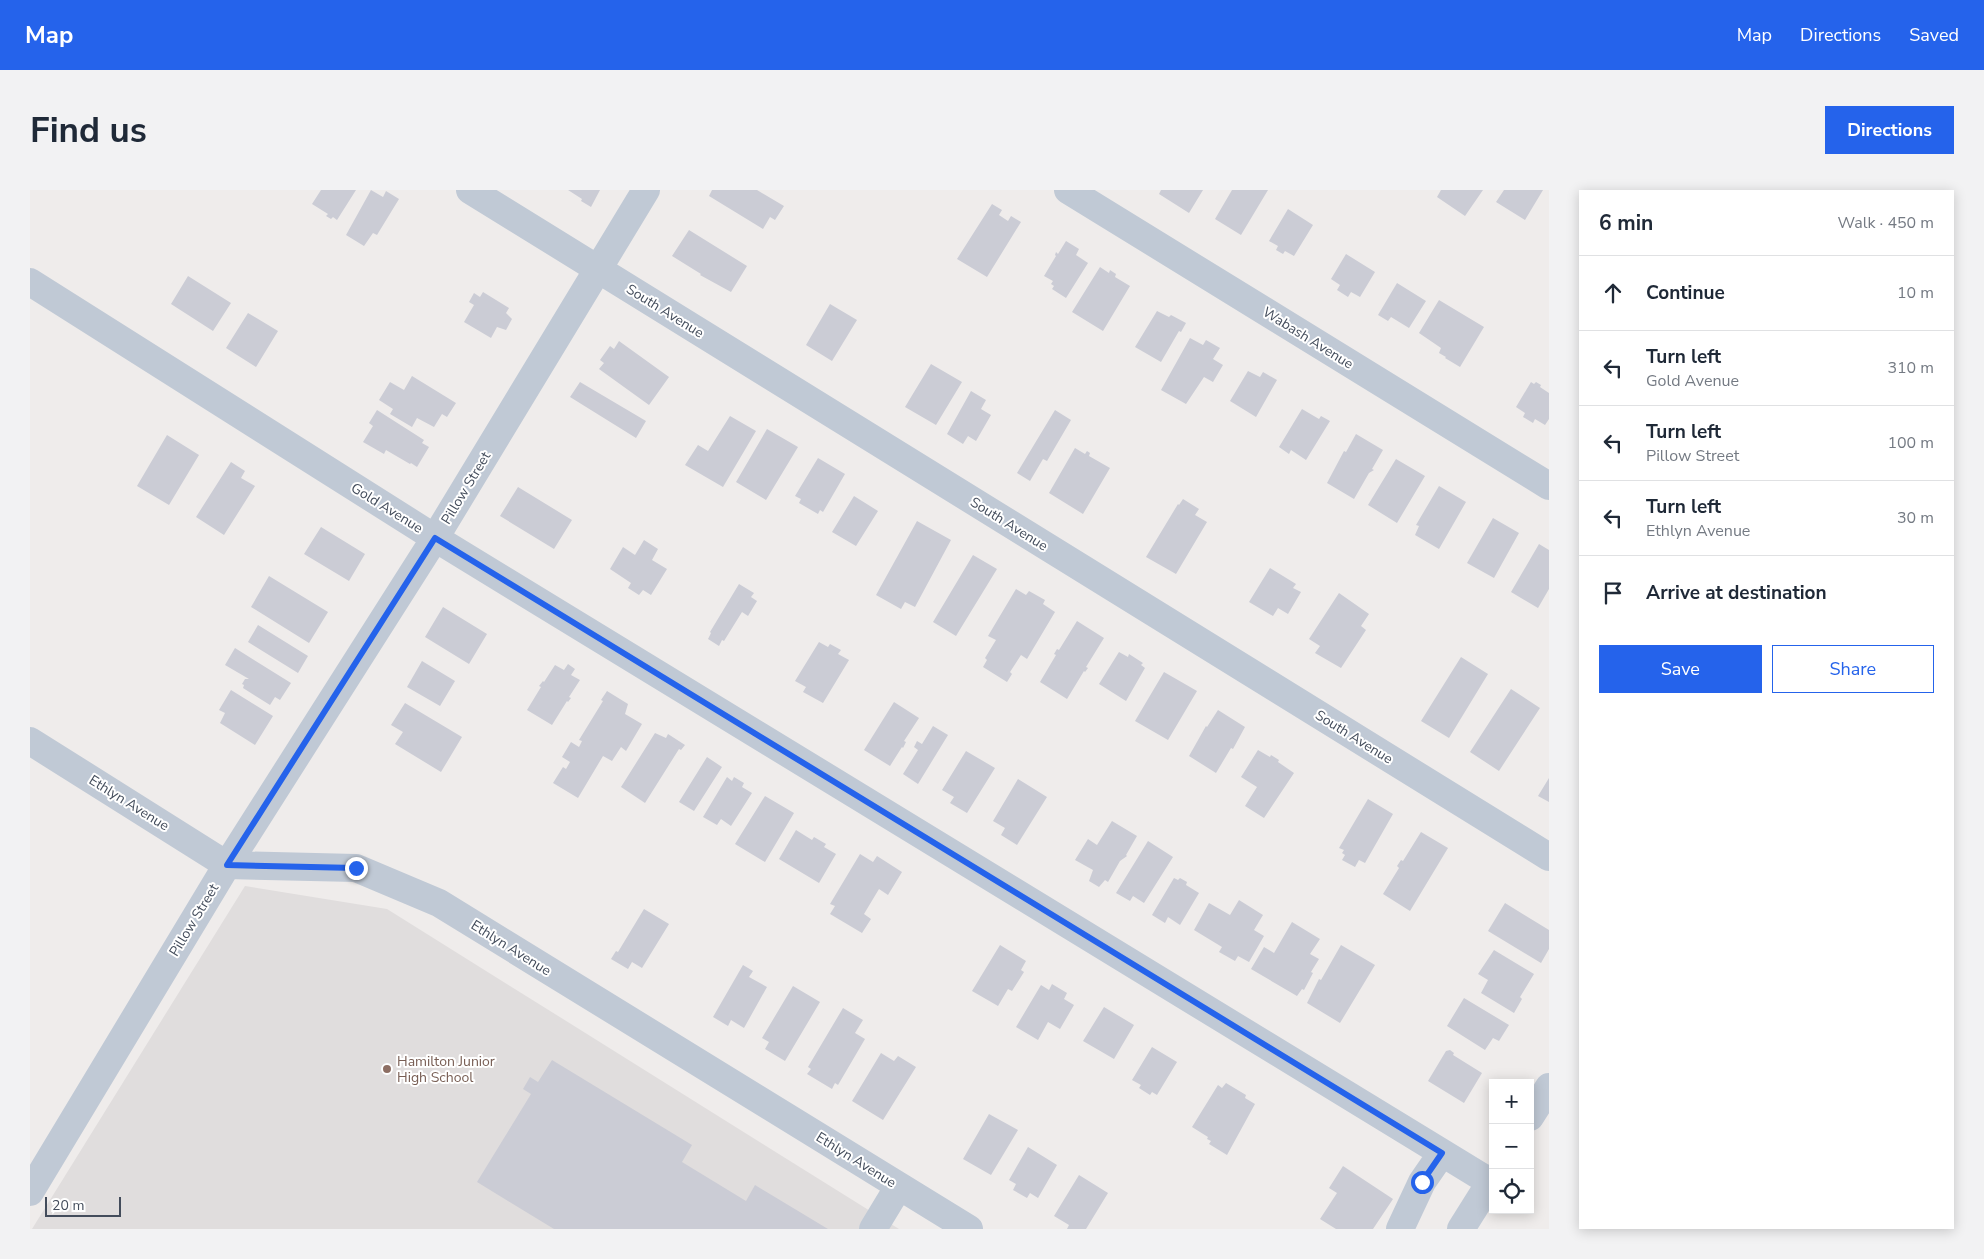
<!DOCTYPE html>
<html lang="en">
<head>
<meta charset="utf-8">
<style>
	body { margin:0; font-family:"Nunito Sans",sans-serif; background:#f2f2f3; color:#1f2937 }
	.controls { position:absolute; right:15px; bottom:15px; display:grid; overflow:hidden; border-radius:0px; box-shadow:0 2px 12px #0003 }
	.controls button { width:45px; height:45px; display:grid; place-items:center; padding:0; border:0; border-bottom:1px solid #e0e1e3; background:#fff; color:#1f2937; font:25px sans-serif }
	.scale { position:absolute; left:15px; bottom:12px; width:76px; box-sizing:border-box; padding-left:5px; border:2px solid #434c5b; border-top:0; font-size:14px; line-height:18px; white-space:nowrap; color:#434c5b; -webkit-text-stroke:4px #fff; paint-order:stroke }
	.stop { position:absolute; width:15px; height:15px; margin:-11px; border:4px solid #2563eb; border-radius:50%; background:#fff }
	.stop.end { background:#2563eb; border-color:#fff; box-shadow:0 1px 5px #0008 }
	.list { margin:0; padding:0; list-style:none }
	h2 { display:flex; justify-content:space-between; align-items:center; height:65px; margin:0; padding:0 20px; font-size:21px }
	h2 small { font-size:16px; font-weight:400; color:#747a83 }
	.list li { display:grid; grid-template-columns:32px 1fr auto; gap:15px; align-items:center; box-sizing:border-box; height:75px; padding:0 20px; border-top:1px solid #e0e1e3 }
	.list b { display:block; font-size:19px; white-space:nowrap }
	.list p { margin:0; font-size:16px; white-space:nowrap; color:#747a83 }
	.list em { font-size:16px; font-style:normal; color:#747a83 }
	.actions { display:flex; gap:10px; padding:15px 20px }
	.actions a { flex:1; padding:11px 0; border:1px solid #2563eb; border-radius:0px; text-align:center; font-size:18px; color:#2563eb }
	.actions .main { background:#2563eb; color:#fff }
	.icon { flex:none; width:28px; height:28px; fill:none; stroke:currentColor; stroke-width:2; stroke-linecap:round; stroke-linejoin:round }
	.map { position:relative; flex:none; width:1519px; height:1039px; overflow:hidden; border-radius:0px }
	header { display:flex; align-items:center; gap:30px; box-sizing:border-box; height:70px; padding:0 25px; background:#2563eb; color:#fff }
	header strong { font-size:24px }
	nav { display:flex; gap:28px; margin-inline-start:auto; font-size:18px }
	.intro { display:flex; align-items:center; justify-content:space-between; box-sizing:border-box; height:120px; padding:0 30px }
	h1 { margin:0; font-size:35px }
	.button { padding:12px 22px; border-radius:0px; background:#2563eb; color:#fff; font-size:18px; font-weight:700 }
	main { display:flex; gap:30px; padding:0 30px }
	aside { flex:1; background:#fff; border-radius:0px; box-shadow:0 2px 12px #0003 }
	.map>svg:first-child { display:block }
</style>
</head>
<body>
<header>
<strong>Map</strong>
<nav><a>Map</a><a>Directions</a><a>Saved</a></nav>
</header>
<div class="intro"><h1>Find us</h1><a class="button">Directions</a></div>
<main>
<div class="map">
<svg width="1519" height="1039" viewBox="0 0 1519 1039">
	<rect width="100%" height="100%" fill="#efeceb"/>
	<path fill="#e0dddd" d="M215 696 357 719 869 1039H2Z"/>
	<path fill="#cbccd5" d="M291 0H326L307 30 303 27 301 29 296 26 298 24 282 14Z
		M341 0 353 7 356 1 369 9 347 45 343 43 334 56 316 45Z
		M538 0H570L561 17 551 11 552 9Z
		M682 0H727L754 16 745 30 740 27 733 39 679 6Z
		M1131 0H1173L1159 23 1129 4Z
		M1202 0H1238L1211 45 1185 29Z
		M1411 0H1453L1435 26 1407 7Z
		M1474 0H1513L1495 30 1466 12Z
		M962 14 972 20 969 25 978 31 981 26 991 32 957 87 927 69Z
		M1258 19 1283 35 1264 66 1255 61 1253 64 1246 60 1248 56 1239 51Z
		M659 40 717 76 701 102 670 85 671 84 642 66Z
		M1036 51 1049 59 1046 65 1058 73 1036 108 1022 99 1024 96 1021 94 1023 91 1014 86 1026 66 1025 65 1026 62 1028 64Z
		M1316 64 1345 82 1330 107 1321 102 1318 107 1307 100 1310 95 1301 89Z
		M1070 77 1079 83 1080 80 1086 84 1085 87 1100 96 1073 141 1042 122Z
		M158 86 201 113 183 141 141 114Z
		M1367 93 1396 111 1379 138 1361 127 1358 131 1348 125Z
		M453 102 479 118 476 123 482 129 476 140 467 137 461 148 434 132 444 115 439 112 444 103 450 107Z
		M1409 110 1454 137 1430 177 1415 168 1416 167 1409 163 1411 158 1389 143Z
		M800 114 827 130 802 171 776 155Z
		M1127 121 1139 127 1141 125 1156 133 1151 142 1149 141 1131 172 1105 157Z
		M218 123 248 141 226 177 196 158Z
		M1160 148 1173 155 1176 150 1190 158 1183 169 1193 175 1183 192 1174 187 1156 214 1131 200Z
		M589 151 639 187 619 215 569 179 574 173 570 170 580 156 584 159Z
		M901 174 932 192 906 235 875 217Z
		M1218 181 1230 187 1233 182 1247 190 1226 227 1200 211Z
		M382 186 426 213 417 227 412 224 404 237 387 228 382 237 360 224 363 219 349 210 360 192 374 200Z
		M550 192 616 231 606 248 540 207Z
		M1501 192 1504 194 1506 192 1511 195 1510 197 1519 203V229L1515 235 1505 229 1503 233 1493 227 1495 223 1486 217Z
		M941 201 956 210 951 219 961 225 946 251 938 246 933 254 917 244Z
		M1272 219 1289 229 1291 226 1300 231 1276 270 1261 260 1259 264 1249 257Z
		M347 220 394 250 392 253 399 257 387 277 381 273 380 274 356 260 354 264 333 252 343 236 339 233Z
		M1025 220 1041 230 1017 271 1013 269 1000 291 987 283Z
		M700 226 726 241 693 297 655 275 668 255 678 261Z
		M737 239 768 257 736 310 706 292Z
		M1326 244 1353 260 1342 279 1344 280 1339 283 1324 309 1297 293 1314 261 1316 262Z
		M137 245 169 265 139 315 107 296Z
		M1045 258 1055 264 1057 261 1060 263 1059 266 1080 278 1053 324 1019 303Z
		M788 268 815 284 793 322 790 320 788 324 769 313 771 309 765 306Z
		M1366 269 1395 286 1367 333 1338 315Z
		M201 272 215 281 211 288 225 296 194 345 166 327Z
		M1409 296 1436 312 1409 359 1385 345 1389 336 1386 335Z
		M488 297 542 330 524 359 470 326Z
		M824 306 848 321 826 356 802 342Z
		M1153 309 1169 319 1165 325 1177 332 1146 384 1116 367 1148 314 1149 315Z
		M1463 328 1489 343 1464 388 1437 373Z
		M887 331 921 350 885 417 875 412 871 419 846 405Z
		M291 337 335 364 319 391 274 364Z
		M614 350 628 359 622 370 637 379 621 405 613 400 609 405 598 398 601 393 580 379 593 357 605 365Z
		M1509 354 1519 360V399L1508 418 1481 402Z
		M943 365 967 379 926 446 903 432Z
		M1240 378 1266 394 1263 398 1271 402 1258 424 1248 418 1243 426 1219 412Z
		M239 386 298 422 279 453 221 417Z
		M709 394 724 403 721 407 727 411 718 426 712 422 694 451 692 450 689 456 678 449 681 443 680 442Z
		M986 399 996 405 999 401 1015 410 1013 414 1025 422 997 469 991 465 980 482 982 484 977 492 953 477 957 470 955 468 966 450 958 446Z
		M1309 403 1339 424 1331 436 1336 440 1311 478 1285 463 1290 456 1279 449Z
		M413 417 457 444 439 474 395 447Z
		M1047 431 1074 448 1056 477 1058 478 1055 482 1054 481 1037 509 1010 492 1026 465 1024 464 1027 459 1029 460Z
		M228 435 278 466 268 483 218 452Z
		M789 452 798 457 800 454 811 460 808 464 819 470 793 513 773 502 776 497 765 491Z
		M205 458 261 493 250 510 245 507 240 515 213 498 214 495 212 494 215 489H219L195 475Z
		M1089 462 1098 467 1099 464 1113 473 1111 475 1115 478 1096 511 1069 494Z
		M1431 467 1458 484 1419 548 1391 531Z
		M392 471 425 491 410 516 377 497Z
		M538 474 545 479 541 485 550 490 539 507 541 508 538 512 537 511 522 535 497 520 511 497 509 496 513 491 514 492 525 475 534 480Z
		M1134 482 1167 501 1138 550 1105 531Z
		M1481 499 1510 518 1469 581 1440 562Z
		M201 500 243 526 225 555 190 533 195 523 189 520Z
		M577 501 598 514 595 524 612 534 596 561 591 557 582 571 573 566 548 608 523 593 533 577 536 579 540 572 532 567 541 552 549 557 552 551 549 550 573 511 571 510Z
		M864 512 889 528 874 551 876 552 873 558 872 557 860 576 834 560Z
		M375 513 432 547 411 582 365 554 373 542 361 535Z
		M1188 520 1215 537 1203 559 1201 558 1186 583 1159 566 1176 536 1177 537Z
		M903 536 918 545 888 594 873 584 888 560 884 557 887 551 892 554Z
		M625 543 636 548 638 544 655 555 651 560 649 559 615 613 591 597Z
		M1228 560 1240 567 1241 565 1249 570 1248 572 1264 583 1234 628 1215 616 1227 597 1211 587Z
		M936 561 965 578 937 623 920 613 924 607 912 600Z
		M677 567 692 577 664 621 649 612Z
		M697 587 702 591 704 587 714 593 712 597 722 603 701 636 691 629 687 635 673 627Z
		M1519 588V612L1508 606Z
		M988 589 1017 607 987 655 971 645 975 638 963 631Z
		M735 606 764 623 735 672 705 654Z
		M1338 609 1363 624 1335 673 1329 670 1325 677 1312 670 1315 665 1312 663 1314 660 1309 658Z
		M1082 631 1107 646 1096 665 1097 666 1090 671 1078 692 1075 690 1069 697 1059 691 1063 680 1045 670 1058 649 1067 655Z
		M766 640 782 650 784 647 796 654 794 657 806 664 789 693 749 669Z
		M1391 642 1418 658 1380 721 1353 704 1369 678 1367 676 1371 670 1373 671Z
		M1118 651 1143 667 1114 713 1103 706 1100 711 1086 703Z
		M830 664 843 672 847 666 872 682 858 705 849 699 834 724 841 729 832 743 800 724 805 716 800 714Z
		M1144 688 1148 690 1150 688 1157 692 1156 695 1169 703 1150 735 1138 727 1135 733 1122 725Z
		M1209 710 1233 725 1224 740 1234 746 1219 772 1208 766 1205 771 1189 762 1192 757 1164 740 1179 713 1200 725Z
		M1475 713 1519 740V759L1511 773 1458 741Z
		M614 719 639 734 612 778 602 772 598 779 581 769 586 761 588 762Z
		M1262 732 1290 749 1280 764 1289 769 1281 782 1283 783 1274 800 1272 799 1267 806 1221 779 1234 757 1244 763Z
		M970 755 996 771 991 780 994 782 982 801 978 799 968 816 942 801Z
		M1311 755 1345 775 1310 833 1277 813 1289 789 1291 790Z
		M1464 760 1504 784 1490 807 1492 809 1484 823 1451 803 1458 790 1448 784Z
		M713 775 723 781 719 787 737 797 714 838 701 830 698 836 683 827Z
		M1022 794 1037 803 1034 809 1044 815 1030 839 1018 832 1008 850 986 837 1011 795 1019 800Z
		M763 796 790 812 755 871 735 859 739 852 732 848Z
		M1434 808 1479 835 1469 851 1463 848 1455 860 1417 836Z
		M1074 817 1104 835 1084 869 1053 851Z
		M813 818 833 830 825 843 835 849 808 895 805 893 802 899 777 884 781 879 778 877Z
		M1122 857 1147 872 1127 905 1122 902 1120 905 1109 898 1111 895 1102 890Z
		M1420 860 1424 863 1423 865 1452 883 1434 913 1398 891 1416 861Z
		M851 863 864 871 868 866 886 877 853 930 822 911Z
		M522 870 662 955 652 972 716 1011 725 995 798 1039H524L447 992 501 904 493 899 500 887 508 892Z
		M1196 893 1216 905 1215 908 1225 914 1197 965 1179 954 1181 951 1177 949 1178 947 1162 937 1188 895 1192 898Z
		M959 924 988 940 961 985 933 969Z
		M998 957 1027 975 1008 1008 1000 1003 997 1008 983 1000 986 994 979 990Z
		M1313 976 1363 1009 1343 1039H1306L1290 1029 1307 1003 1299 998Z
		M1049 985 1078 1003 1056 1039H1037L1039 1035 1024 1026Z"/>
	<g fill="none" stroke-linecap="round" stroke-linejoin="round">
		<path stroke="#c0c9d5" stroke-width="28" d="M440 0 1519 667
			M1038 0 1519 296
			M0 92 405 348 1460 992
			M0 551 197 675 326 678 409 713 939 1039
			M1500 927 1519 897
			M0 1002 197 675 405 348 616 0
			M843 1039 869 996
			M1370 1039 1392 992 1412 963
			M1431 1039 1463 988"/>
	</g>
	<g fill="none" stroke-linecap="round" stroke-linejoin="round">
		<path stroke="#2563eb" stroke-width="6" d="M326 678 197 675 405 348 1412 963 1392 992"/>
	</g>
	<circle fill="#8d6e63" stroke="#fff" stroke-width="2" cx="357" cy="879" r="5"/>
	<g text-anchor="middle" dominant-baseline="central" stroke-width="4" stroke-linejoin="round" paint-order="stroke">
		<g font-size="14" fill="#434c5b" stroke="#fff">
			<text transform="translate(635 121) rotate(32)">South Avenue</text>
			<text transform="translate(1278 148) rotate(32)">Wabash Avenue</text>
			<text transform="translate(436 298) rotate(-59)">Pillow Street</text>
			<text transform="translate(357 318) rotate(32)">Gold Avenue</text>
			<text transform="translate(979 334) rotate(32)">South Avenue</text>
			<text transform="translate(1324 547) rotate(32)">South Avenue</text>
			<text transform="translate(99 613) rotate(32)">Ethlyn Avenue</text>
			<text transform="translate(164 730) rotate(-59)">Pillow Street</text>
			<text transform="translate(481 758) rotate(32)">Ethlyn Avenue</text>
			<text transform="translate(826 970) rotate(32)">Ethlyn Avenue</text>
		</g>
		<g font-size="14" fill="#785e54" stroke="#fff" text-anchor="start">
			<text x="367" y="871">Hamilton Junior<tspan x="367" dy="16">High School</tspan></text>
		</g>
	</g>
</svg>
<div class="controls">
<button>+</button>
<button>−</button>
<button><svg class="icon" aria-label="locate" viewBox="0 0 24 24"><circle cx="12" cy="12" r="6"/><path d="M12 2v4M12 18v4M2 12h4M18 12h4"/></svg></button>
</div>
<div class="scale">20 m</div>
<div class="stop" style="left:1392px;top:992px"></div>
<div class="stop end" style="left:326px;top:678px"></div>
</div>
<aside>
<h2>6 min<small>Walk · 450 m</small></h2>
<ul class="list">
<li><svg class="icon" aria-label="ahead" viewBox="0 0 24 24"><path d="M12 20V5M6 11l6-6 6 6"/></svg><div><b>Continue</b></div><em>10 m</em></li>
<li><svg class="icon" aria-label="left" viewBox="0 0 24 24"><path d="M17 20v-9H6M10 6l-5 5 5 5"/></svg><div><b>Turn left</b><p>Gold Avenue</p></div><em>310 m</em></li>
<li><svg class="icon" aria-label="left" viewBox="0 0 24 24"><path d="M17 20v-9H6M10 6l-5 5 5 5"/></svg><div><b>Turn left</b><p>Pillow Street</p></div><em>100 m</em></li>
<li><svg class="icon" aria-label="left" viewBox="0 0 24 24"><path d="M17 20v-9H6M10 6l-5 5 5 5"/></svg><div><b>Turn left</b><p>Ethlyn Avenue</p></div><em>30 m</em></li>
<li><svg class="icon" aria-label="arrive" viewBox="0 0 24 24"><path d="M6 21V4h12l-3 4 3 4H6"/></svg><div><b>Arrive at destination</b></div></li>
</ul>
<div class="actions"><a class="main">Save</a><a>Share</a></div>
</aside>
</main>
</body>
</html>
